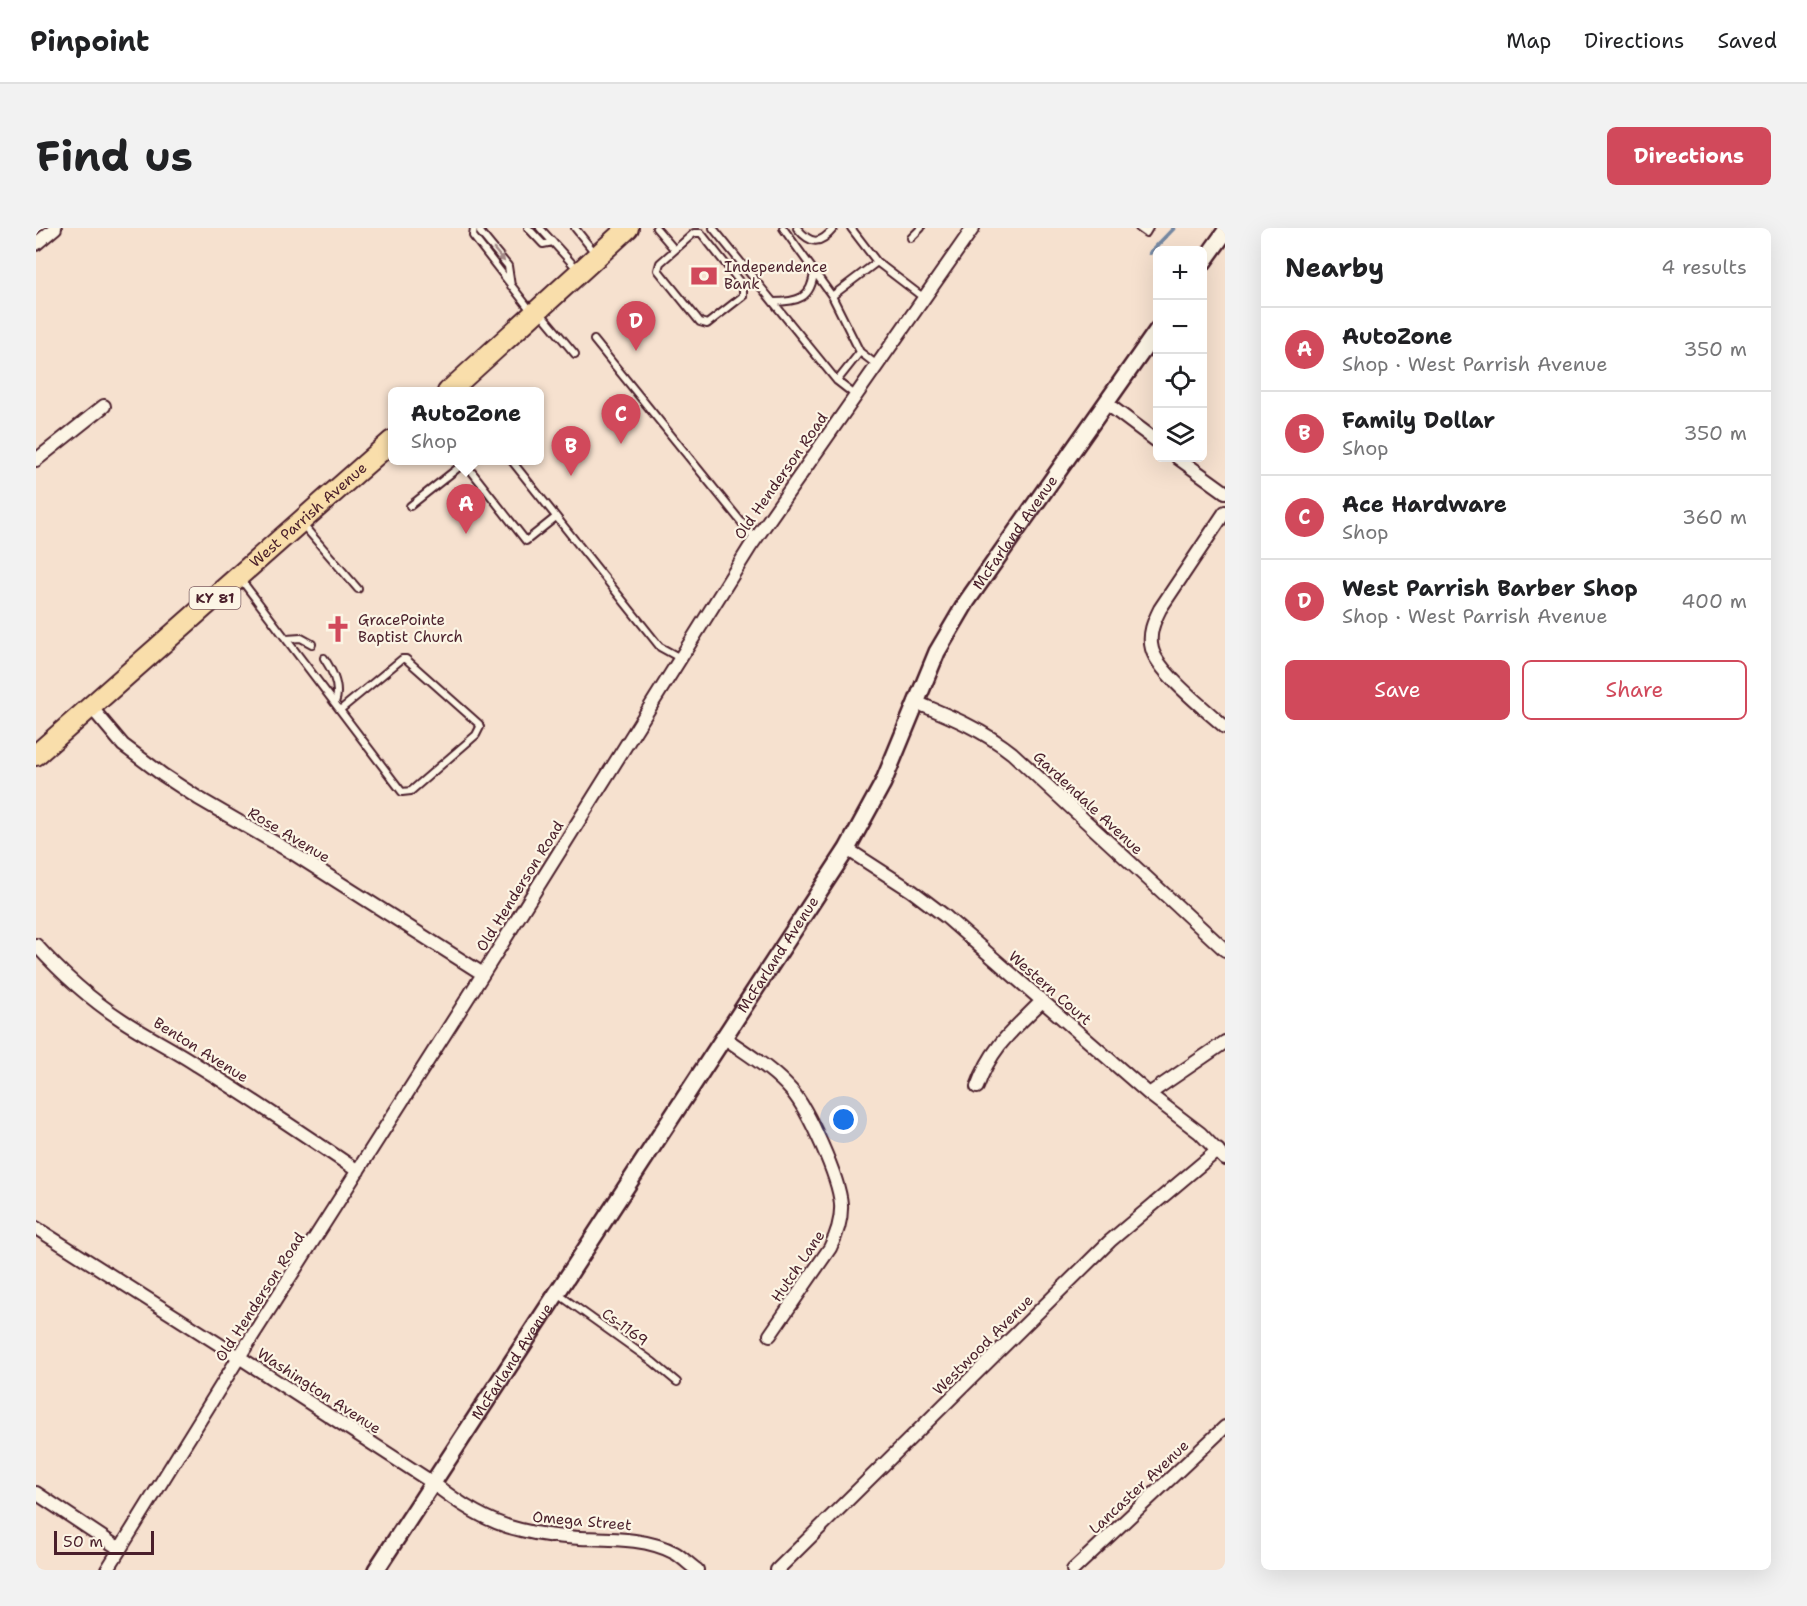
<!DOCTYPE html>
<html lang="en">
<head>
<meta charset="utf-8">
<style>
	body { margin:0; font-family:"Shantell Sans",sans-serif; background:#f2f2f2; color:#202124 }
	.controls { position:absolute; right:18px; top:18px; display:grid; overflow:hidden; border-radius:9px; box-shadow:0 6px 24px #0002 }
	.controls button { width:54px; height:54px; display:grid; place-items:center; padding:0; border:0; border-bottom:2px solid #e0e0e0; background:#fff; color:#202124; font:30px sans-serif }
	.scale { position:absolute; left:18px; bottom:15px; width:100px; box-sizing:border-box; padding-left:6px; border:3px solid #4a1f2b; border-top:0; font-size:16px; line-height:21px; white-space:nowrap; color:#4a1f2b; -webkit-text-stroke:4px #fcf5e5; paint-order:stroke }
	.you { position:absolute; left:808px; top:892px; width:21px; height:21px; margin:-15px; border:4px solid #fff; border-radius:50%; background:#1a73e8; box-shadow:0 0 0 9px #1a73e833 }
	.badge { display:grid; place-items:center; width:39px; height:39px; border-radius:50%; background:#d1495b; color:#fff; font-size:20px; font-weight:700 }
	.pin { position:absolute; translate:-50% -50px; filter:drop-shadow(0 2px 3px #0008) }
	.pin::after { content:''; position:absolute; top:32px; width:21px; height:18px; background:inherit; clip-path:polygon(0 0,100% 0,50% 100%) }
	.popup { position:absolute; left:352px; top:159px; width:156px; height:78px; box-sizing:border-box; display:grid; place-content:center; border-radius:9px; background:#fff; filter:drop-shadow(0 2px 4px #0005); font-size:20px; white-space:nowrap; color:#757577 }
	.popup b { font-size:22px; color:#202124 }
	.popup::after { content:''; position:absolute; left:50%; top:100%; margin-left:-12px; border:12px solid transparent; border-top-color:#fff }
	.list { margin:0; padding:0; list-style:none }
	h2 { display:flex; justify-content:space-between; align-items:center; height:78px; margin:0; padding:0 24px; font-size:26px }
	h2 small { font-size:20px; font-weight:400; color:#757577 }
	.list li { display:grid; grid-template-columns:39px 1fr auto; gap:18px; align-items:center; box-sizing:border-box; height:84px; padding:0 24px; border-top:2px solid #e0e0e0 }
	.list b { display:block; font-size:22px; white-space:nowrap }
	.list p { margin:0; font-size:20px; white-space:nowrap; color:#757577 }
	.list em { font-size:20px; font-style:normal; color:#757577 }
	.actions { display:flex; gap:12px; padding:18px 24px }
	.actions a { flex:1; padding:14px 0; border:2px solid #d1495b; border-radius:9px; text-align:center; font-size:21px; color:#d1495b }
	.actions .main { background:#d1495b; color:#fff }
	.icon { flex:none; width:33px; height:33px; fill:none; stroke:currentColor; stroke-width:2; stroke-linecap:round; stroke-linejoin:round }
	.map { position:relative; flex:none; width:1189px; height:1342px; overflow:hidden; border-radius:9px }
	header { display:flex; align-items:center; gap:36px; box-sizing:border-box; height:84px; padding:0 30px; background:#fff; border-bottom:2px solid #e0e0e0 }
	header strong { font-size:28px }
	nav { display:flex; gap:33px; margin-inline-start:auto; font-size:21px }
	.intro { display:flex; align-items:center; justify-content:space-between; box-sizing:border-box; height:144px; padding:0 36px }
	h1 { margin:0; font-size:42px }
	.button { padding:15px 27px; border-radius:9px; background:#d1495b; color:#fff; font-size:21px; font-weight:700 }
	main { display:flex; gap:36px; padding:0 36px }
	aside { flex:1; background:#fff; border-radius:9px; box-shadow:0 6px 24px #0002 }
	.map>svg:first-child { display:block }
</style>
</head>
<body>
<header>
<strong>Pinpoint</strong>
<nav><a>Map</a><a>Directions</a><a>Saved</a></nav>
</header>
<div class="intro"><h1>Find us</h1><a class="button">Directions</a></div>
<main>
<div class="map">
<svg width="1189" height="1342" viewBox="0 0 1189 1342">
	<rect width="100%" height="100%" fill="#f6e1cf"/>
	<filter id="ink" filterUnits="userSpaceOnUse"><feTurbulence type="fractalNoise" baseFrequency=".0167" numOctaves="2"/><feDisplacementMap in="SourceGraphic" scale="12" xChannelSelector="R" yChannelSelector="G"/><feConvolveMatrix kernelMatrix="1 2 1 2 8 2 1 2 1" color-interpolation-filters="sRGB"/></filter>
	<g filter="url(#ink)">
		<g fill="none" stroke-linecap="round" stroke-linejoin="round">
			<path stroke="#7488a2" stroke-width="4" d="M1114 25 1138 0"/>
			<defs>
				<path id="service" d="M438 0 437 8 496 84
					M445 0 444 4 472 38 475 58
					M492 0 507 16 517 14
					M504 0 543 43
					M539 0 559 25
					M620 0 638 21
					M677 0 801 153 819 167
					M747 0 796 68 824 124 841 137
					M761 0C775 17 784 17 798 0
					M815 0 841 34 888 70
					M1103 0 1110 5 1113 0
					M658 5H665L707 58V68L671 96 664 94 622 42 624 35Z
					M875 10 885 0
					M796 68 841 34
					M737 74C761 74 776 71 778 43
					M503 83 539 126
					M558 112 719 311
					M801 153 824 124
					M475 232 624 419 644 430
					M429 235 490 313 520 289
					M374 278 432 232
					M267 297 322 361
					M203 349 366 564 375 563 440 507 444 499 443 496 370 431H366L304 482
					M250 411 265 410 276 416
					M288 430C296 442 305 460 299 475
					M522 1066 617 1134 641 1154"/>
				<path id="minor" d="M0 16 19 0
					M1070 175 1122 214
					M1142 230 1189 264
					M0 232 68 178
					M1189 284 1124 381C1118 393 1112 406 1116 421 1122 444 1170 482 1189 499
					M879 474C913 488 946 501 976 525L1189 722
					M55 479 87 517 127 547 162 570 255 624 447 746
					M811 621 876 663 909 688 1113 866 1164 905 1189 931
					M0 717C25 745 54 771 86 792 110 808 137 821 161 837 216 871 269 907 322 943
					M689 810C711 826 737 841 755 862 772 881 803 950 805 976 806 992 801 1006 794 1020L734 1107
					M941 859C955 819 977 802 1005 774
					M1113 866 1189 814
					M0 1000 203 1129 397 1255C423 1276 452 1295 485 1302 504 1307 525 1309 544 1310 576 1311 611 1310 639 1325 647 1330 654 1337 661 1342
					M0 1265 84 1321
					M71 1342 203 1129 447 746 714 319 937 0
					M741 1342 1074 1013 1182 922
					M1037 1342 1189 1199"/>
				<g id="tertiary">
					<path d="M1166 36 1189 4"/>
					<path id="s1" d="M340 1342 811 621 847 555 901 424 931 373 1122 101"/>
				</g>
				<g id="primary">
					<path d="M412 164 592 0"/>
					<path id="s2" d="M0 527 356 213"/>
				</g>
			</defs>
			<use href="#service" stroke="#4a1f2b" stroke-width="10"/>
			<use href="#minor" stroke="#4a1f2b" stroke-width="16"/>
			<use href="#tertiary" stroke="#4a1f2b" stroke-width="20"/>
			<use href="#primary" stroke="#4a1f2b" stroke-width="24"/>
			<use href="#service" stroke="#fcf5e5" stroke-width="6"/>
			<use href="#minor" stroke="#fcf5e5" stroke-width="12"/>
			<use href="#tertiary" stroke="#fcf5e5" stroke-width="15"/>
			<use href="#primary" stroke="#f9deab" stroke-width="20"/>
		</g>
		<defs><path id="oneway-solid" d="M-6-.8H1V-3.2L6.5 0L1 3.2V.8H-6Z" transform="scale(1.5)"/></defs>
		<use fill="#a38a88" href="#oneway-solid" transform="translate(463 27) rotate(50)"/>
	</g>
	<defs>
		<symbol id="bank-bare" viewBox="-9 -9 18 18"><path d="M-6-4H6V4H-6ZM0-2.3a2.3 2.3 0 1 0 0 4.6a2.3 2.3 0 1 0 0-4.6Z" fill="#d1495b" stroke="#fcf5e5" stroke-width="2.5" paint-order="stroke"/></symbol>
		<symbol id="church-bare" viewBox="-9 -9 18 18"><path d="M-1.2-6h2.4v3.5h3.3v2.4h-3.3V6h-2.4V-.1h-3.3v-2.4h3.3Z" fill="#d1495b" stroke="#fcf5e5" stroke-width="2.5" paint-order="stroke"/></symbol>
	</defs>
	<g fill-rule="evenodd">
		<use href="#bank-bare" x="649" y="29" width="38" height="38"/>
		<use href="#church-bare" x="283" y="382" width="38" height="38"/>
	</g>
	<g text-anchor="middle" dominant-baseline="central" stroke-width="4.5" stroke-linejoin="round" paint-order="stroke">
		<rect fill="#fcf5e5" stroke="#7f5f63" stroke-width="1.5" x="153.5" y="359" width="51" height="22" rx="4.5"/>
		<g font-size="14" font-weight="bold" fill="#4a1f2b">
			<text x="179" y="370">KY 81</text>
		</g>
		<g font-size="15" fill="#4a1f2b" stroke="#fcf5e5" text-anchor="start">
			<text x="688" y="39">Independence<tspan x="688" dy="17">Bank</tspan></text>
			<text x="322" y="392">GracePointe<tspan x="322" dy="17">Baptist Church</tspan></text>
		</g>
		<g font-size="15" fill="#4a1f2b" stroke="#fcf5e5">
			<text transform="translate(745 248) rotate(-55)">Old Henderson Road</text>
			<text stroke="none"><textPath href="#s2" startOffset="363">West Parrish Avenue</textPath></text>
			<text stroke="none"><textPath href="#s1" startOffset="1221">McFarland Avenue</textPath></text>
			<text transform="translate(1052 575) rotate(43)">Gardendale Avenue</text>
			<text transform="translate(253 607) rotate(31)">Rose Avenue</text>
			<text transform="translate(484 658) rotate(-58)">Old Henderson Road</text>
			<text stroke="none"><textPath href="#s1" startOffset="735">McFarland Avenue</textPath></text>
			<text transform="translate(1014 760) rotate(41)">Western Court</text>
			<text transform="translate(165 822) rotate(32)">Benton Avenue</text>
			<text transform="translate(762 1038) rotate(-56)">Hutch Lane</text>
			<text transform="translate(224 1069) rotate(-57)">Old Henderson Road</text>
			<text transform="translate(589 1099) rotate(36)">Cs-1169</text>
			<text transform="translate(947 1117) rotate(-45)">Westwood Avenue</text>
			<text stroke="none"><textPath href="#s1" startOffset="249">McFarland Avenue</textPath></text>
			<text transform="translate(283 1163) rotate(33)">Washington Avenue</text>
			<text transform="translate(1103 1259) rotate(-43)">Lancaster Avenue</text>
			<text transform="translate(546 1293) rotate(5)">Omega Street</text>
		</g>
	</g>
</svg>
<div class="controls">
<button>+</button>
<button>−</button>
<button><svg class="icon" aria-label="locate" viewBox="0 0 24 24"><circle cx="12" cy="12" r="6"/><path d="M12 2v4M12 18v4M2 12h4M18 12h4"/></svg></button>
<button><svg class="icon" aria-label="layers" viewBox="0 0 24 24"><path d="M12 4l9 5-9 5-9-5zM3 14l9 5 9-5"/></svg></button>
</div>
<div class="scale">50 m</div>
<div class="you"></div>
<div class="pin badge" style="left:430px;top:306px">A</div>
<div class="popup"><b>AutoZone</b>Shop</div>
<div class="pin badge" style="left:535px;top:248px">B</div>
<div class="pin badge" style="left:585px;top:216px">C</div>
<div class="pin badge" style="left:600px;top:123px">D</div>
</div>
<aside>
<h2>Nearby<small>4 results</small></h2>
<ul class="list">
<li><span class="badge">A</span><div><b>AutoZone</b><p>Shop · West Parrish Avenue</p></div><em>350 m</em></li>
<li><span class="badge">B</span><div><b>Family Dollar</b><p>Shop</p></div><em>350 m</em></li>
<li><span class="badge">C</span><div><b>Ace Hardware</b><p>Shop</p></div><em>360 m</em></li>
<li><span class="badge">D</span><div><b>West Parrish Barber Shop</b><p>Shop · West Parrish Avenue</p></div><em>400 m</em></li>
</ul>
<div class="actions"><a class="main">Save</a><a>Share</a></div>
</aside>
</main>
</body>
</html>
